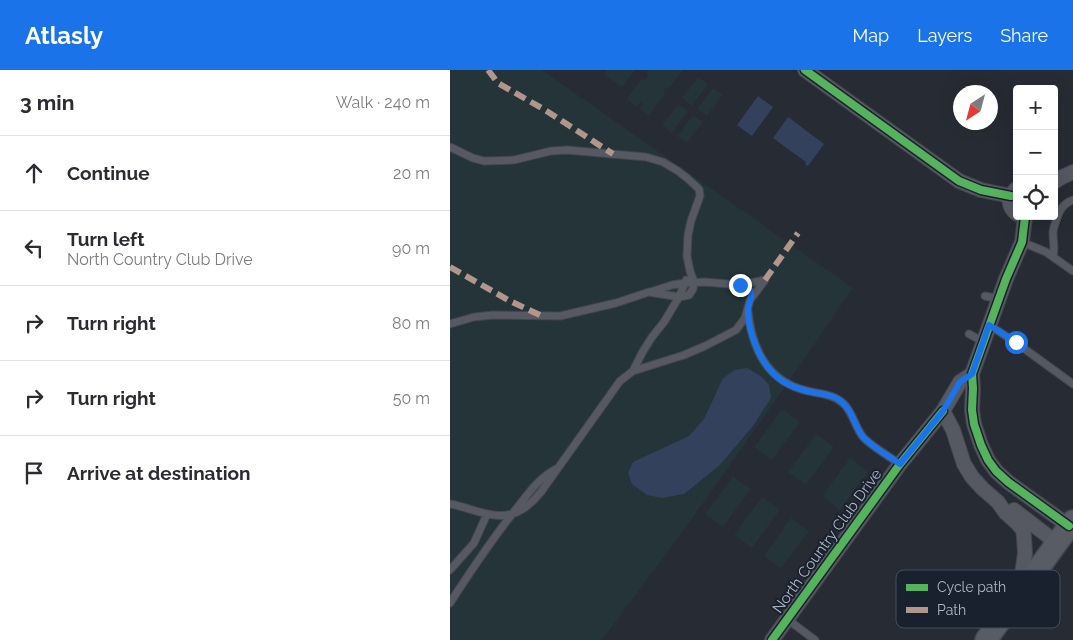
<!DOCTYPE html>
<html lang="en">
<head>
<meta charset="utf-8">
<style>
	body { margin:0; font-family:Raleway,sans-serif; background:#f2f2f3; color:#2b2b33 }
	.controls { position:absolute; right:15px; top:15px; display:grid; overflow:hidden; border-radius:5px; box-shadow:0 5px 20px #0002 }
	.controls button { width:45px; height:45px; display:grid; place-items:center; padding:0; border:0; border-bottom:1px solid #e1e1e2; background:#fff; color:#2b2b33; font:25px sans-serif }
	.compass { position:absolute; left:503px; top:15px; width:45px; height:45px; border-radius:50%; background:#fff; box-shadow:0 5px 20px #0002; rotate:216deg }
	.stop { position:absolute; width:15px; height:15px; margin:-11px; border:4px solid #1a73e8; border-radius:50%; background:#fff }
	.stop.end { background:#1a73e8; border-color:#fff; box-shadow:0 1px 5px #0008 }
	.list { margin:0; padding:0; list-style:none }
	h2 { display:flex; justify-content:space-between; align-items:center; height:65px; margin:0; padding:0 20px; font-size:21px }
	h2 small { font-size:16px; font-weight:400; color:#7c7c81 }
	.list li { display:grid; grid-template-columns:32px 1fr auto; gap:15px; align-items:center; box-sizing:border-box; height:75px; padding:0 20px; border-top:1px solid #e1e1e2 }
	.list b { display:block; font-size:19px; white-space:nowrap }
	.list p { margin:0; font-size:16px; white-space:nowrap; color:#7c7c81 }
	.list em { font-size:16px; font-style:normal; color:#7c7c81 }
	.icon { flex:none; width:28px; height:28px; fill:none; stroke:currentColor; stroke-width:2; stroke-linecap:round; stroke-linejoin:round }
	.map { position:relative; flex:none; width:623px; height:570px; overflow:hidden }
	header { display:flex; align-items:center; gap:30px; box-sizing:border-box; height:70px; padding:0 25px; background:#1a73e8; color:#fff }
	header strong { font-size:24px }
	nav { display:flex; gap:28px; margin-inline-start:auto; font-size:18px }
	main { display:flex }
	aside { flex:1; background:#fff }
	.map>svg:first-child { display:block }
</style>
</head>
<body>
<header>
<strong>Atlasly</strong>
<nav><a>Map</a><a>Layers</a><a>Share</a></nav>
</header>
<main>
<aside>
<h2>3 min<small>Walk · 240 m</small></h2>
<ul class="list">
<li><svg class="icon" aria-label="ahead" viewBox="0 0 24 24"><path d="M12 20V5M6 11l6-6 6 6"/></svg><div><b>Continue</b></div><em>20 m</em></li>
<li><svg class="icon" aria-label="left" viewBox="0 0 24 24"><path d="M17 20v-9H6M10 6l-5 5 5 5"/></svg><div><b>Turn left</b><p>North Country Club Drive</p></div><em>90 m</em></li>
<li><svg class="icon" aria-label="right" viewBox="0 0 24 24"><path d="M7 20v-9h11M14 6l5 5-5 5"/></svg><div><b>Turn right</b></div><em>80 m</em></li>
<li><svg class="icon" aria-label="right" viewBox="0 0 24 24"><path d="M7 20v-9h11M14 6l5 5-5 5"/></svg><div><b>Turn right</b></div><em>50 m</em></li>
<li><svg class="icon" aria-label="arrive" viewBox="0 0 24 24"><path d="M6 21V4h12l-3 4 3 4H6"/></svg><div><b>Arrive at destination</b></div></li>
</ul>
</aside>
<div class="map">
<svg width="623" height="570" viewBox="0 0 623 570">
	<rect width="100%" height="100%" fill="#272b33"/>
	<path fill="#243439" d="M0 0H92L403 218 337 314 234 460 152 570H0Z
		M157 0H185L172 17 154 5Z
		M198 0H233L219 19 217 17 213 22 215 24 199 46 190 39 193 34 191 31 186 37 176 29 192 8 195 10 199 5 196 2Z
		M248 7 258 14 242 36 232 28Z
		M263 18 273 25 257 46 247 39Z
		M228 34 238 41 222 63 212 55Z
		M243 45 253 52 237 73 227 66Z
		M332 339 350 352 322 390 304 377Z
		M366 364 384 377 356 415 338 402Z
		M400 388 418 402 390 440 372 426Z
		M283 406 301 419 273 457 255 444Z
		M312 427 330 440 302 478 284 465Z
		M341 448 359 461 331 499 314 486Z"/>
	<path fill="#33415c" d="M308 26 323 37 302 66 287 55Z
		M338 47 374 74 358 96 355 94 356 92 323 68Z
		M297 298 312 307 319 315 321 328 302 357 270 395 234 424 212 428 197 425 182 414 178 403 183 392 239 366 254 349 273 308 285 300Z"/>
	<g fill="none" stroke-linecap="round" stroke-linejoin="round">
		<defs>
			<path id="lane" d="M0 77 23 88 34 91 64 90 101 81 117 80 196 87 213 92 228 101 237 108 249 119 250 126 241 151 238 165 237 186 240 201 244 212 243 219 239 225 235 226 229 227 199 222 166 233 110 246 43 245 24 247 0 254
				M572 172 596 182 623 201
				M603 187C605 178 603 171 603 163 603 159 605 154 606 151 609 141 613 133 623 130
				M200 222 222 215 235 213 236 210
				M535 226 549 229
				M298 241C302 279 317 312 358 321 370 324 384 324 394 334 403 343 405 357 413 367 421 376 440 387 450 394
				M539 255 565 272 623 314
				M519 264 534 272
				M0 434C27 439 52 456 77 436 82 432 87 427 91 422L170 311 183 301 234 285 255 276 286 260 295 248 300 230 315 210 290 215 255 212 235 213 229 227 214 252 202 267 192 283 183 301
				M0 500 24 473 37 444
				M0 533C20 502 40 472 63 443 76 427 87 409 106 399
				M337 549 365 570"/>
			<path id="street" d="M355 0 509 111 531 120 561 126
				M604 112 612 107 623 102
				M566 119C557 128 558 137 567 144
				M575 147 572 172 556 209 522 304 523 318 522 340 524 354 531 375 538 390 546 401 558 412 619 456
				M522 304 510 312 493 341 503 360 514 394 522 407 533 419 548 432 555 442 567 453 573 460 574 467 575 483 570 520
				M564 440 607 473
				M322 570 450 394 493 341"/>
			<path id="primary" d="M536 570 623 451"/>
		</defs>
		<use href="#lane" stroke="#43464c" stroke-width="9"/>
		<use href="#street" stroke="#43464c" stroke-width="16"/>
		<use href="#primary" stroke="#444850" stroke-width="24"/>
		<use href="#lane" stroke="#565962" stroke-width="7"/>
		<use href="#street" stroke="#565962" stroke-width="14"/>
		<use href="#primary" stroke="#585c64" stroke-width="21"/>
		<path stroke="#b2968c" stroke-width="6" stroke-dasharray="12 6" stroke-linecap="butt" d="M38 0 48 13 95 40 163 84
			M0 197 60 231 92 246
			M315 210 348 163"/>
		<defs>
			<path id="cycleway" d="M355 0 509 111 531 120 561 126
				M575 147 572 172 556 209 522 304 523 318 522 340 524 354 531 375 538 390 546 401 558 412 619 456
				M322 570 450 394 493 341"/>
		</defs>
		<use href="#cycleway" stroke="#1a212e" stroke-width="11"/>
		<use href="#cycleway" stroke="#56b35d" stroke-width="8"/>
	</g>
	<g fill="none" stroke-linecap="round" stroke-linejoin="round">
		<path stroke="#1a73e8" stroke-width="6" d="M290 215C294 216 298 217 300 220 304 227 298 232 298 239 297 253 303 270 309 283 322 309 339 318 366 323 374 324 381 325 388 329 402 338 404 355 413 367 422 377 439 386 450 394L493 341 510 312 522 304 539 255 566 272"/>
	</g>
	<g text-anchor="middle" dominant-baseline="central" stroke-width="4" stroke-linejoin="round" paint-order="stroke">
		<g font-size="15" fill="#afb6c6" stroke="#1a212e">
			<text transform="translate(377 471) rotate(-54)">North Country Club Drive</text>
		</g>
	</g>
	<rect x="446" y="500" width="164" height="58" rx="8" fill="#1a212e" stroke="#474e5c" stroke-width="1"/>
	<rect x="456" y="514" width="22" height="7" fill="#56b35d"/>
	<rect x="456" y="537" width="22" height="6" fill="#b2968c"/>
	<g font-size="14" fill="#afb6c6">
		<text x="487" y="522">Cycle path</text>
		<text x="487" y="545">Path</text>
	</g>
</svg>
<div class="controls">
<button>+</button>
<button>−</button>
<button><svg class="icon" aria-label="locate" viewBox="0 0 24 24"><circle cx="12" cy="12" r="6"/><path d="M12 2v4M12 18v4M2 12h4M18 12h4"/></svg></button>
</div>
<svg class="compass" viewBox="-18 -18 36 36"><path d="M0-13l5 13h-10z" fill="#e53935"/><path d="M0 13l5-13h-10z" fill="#7c7c81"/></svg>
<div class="stop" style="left:566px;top:272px"></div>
<div class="stop end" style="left:290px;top:215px"></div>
</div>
</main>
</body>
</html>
